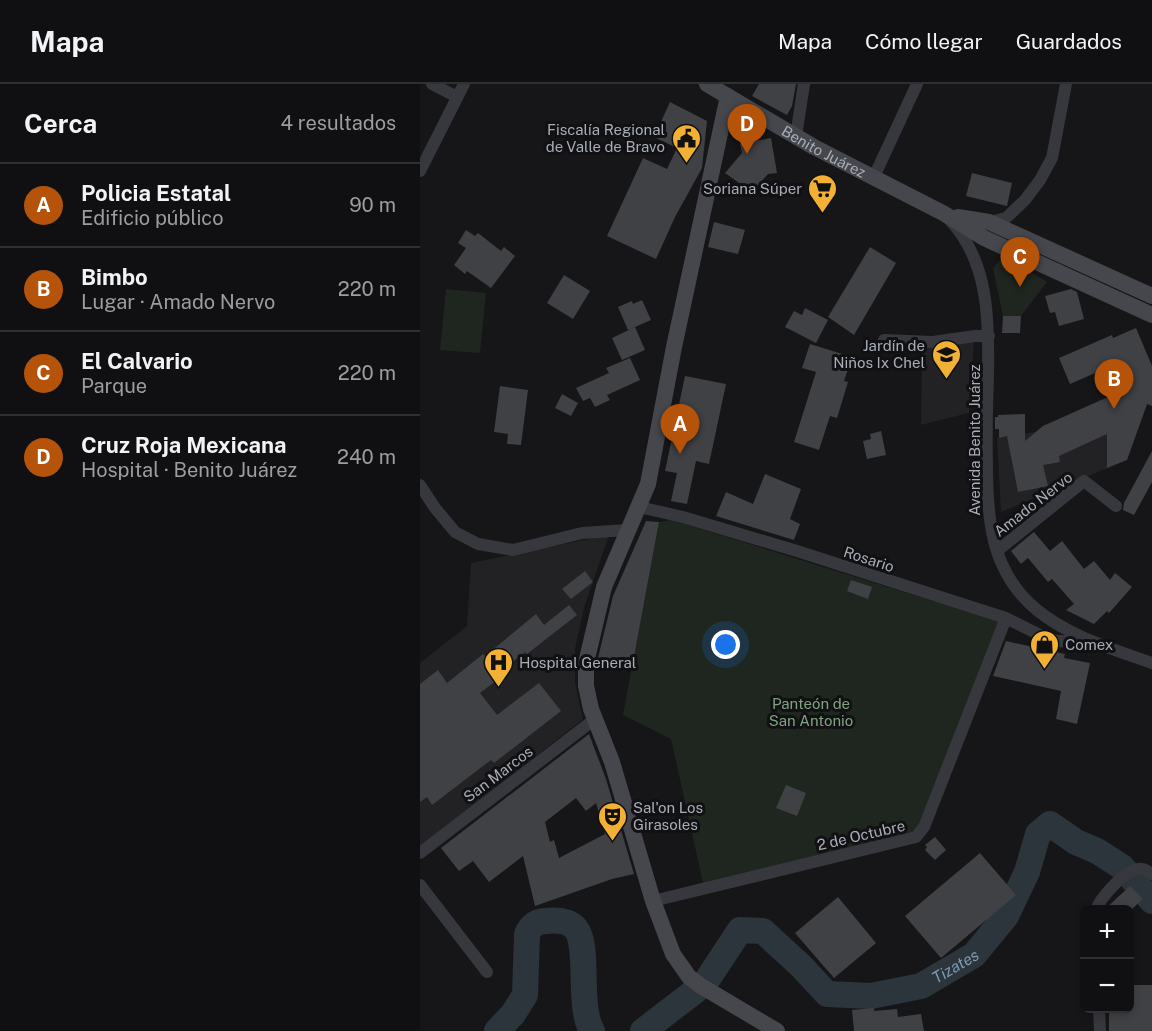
<!DOCTYPE html>
<html lang="es">
<head>
<meta charset="utf-8">
<style>
	body { margin:0; font-family:"Public Sans",sans-serif; background:#1e1e20; color:#f1f3f6 }
	.controls { position:absolute; right:18px; bottom:18px; display:grid; overflow:hidden; border-radius:9px; box-shadow:0 3px 9px #0003 }
	.controls button { width:54px; height:54px; display:grid; place-items:center; padding:0; border:0; border-bottom:2px solid #303032; background:#101012; color:#f1f3f6; font:30px sans-serif }
	.you { position:absolute; left:306px; top:561px; width:21px; height:21px; margin:-15px; border:4px solid #fff; border-radius:50%; background:#1a73e8; box-shadow:0 0 0 9px #1a73e833 }
	.badge { display:grid; place-items:center; width:39px; height:39px; border-radius:50%; background:#b45309; color:#fff; font-size:20px; font-weight:700 }
	.pin { position:absolute; translate:-50% -50px; filter:drop-shadow(0 2px 3px #0008) }
	.pin::after { content:''; position:absolute; top:32px; width:21px; height:18px; background:inherit; clip-path:polygon(0 0,100% 0,50% 100%) }
	.list { margin:0; padding:0; list-style:none }
	h2 { display:flex; justify-content:space-between; align-items:center; height:78px; margin:0; padding:0 24px; font-size:26px }
	h2 small { font-size:20px; font-weight:400; color:#9c9d9f }
	.list li { display:grid; grid-template-columns:39px 1fr auto; gap:18px; align-items:center; box-sizing:border-box; height:84px; padding:0 24px; border-top:2px solid #303032 }
	.list b { display:block; font-size:22px; white-space:nowrap }
	.list p { margin:0; font-size:20px; white-space:nowrap; color:#9c9d9f }
	.list em { font-size:20px; font-style:normal; color:#9c9d9f }
	.map { position:relative; flex:none; width:732px; height:947px; overflow:hidden }
	header { display:flex; align-items:center; gap:36px; box-sizing:border-box; height:84px; padding:0 30px; background:#101012; border-bottom:2px solid #303032 }
	header strong { font-size:28px }
	nav { display:flex; gap:33px; margin-inline-start:auto; font-size:21px }
	main { display:flex }
	aside { flex:1; background:#101012 }
	.map>svg:first-child { display:block }
</style>
</head>
<body>
<header>
<strong>Mapa</strong>
<nav><a>Mapa</a><a>Cómo llegar</a><a>Guardados</a></nav>
</header>
<main>
<aside>
<h2>Cerca<small>4 resultados</small></h2>
<ul class="list">
<li><span class="badge">A</span><div><b>Policia Estatal</b><p>Edificio público</p></div><em>90 m</em></li>
<li><span class="badge">B</span><div><b>Bimbo</b><p>Lugar · Amado Nervo</p></div><em>220 m</em></li>
<li><span class="badge">C</span><div><b>El Calvario</b><p>Parque</p></div><em>220 m</em></li>
<li><span class="badge">D</span><div><b>Cruz Roja Mexicana</b><p>Hospital · Benito Juárez</p></div><em>240 m</em></li>
</ul>
</aside>
<div class="map">
<svg width="732" height="947" viewBox="0 0 732 947">
	<rect width="100%" height="100%" fill="#161618"/>
	<path fill="#222225" d="M554 257 549 329 501 341 502 263Z
		M732 307 707 376 581 428 577 354 616 348 623 342Z
		M189 451 164 524 155 565V598L163 635 0 763V579L47 542 51 479Z"/>
	<path fill="#1e261f" d="M580 176 604 184 627 198 601 232H583L573 184Z
		M26 205 66 209 60 269 20 266Z
		M252 436 580 538 496 747 283 799 251 655 203 631 239 438Z"/>
	<g fill="none" stroke-linecap="round" stroke-linejoin="round">
		<g stroke="#2c353c" stroke-width="26">
			<path id="s1" d="M289 893 320 846 343 847 381 882 407 910 451 912 501 902 554 871 586 832 607 788 618 750 630 740 656 758 677 767 702 783 732 817"/>
			<path d="M77 947 93 930 105 911 107 850C110 843 116 837 125 837 135 836 149 836 156 845 170 863 157 922 172 947"/>
			<path d="M223 947 275 907"/>
		</g>
	</g>
	<path fill="#404145" fill-rule="evenodd" d="M339 0H376L372 22 367 31 332 12Z
		M250 18 287 37 282 84 255 133 236 175 187 152 223 74 247 85 257 64 234 53Z
		M351 54 357 89 348 90 332 108 305 89 322 69 320 60Z
		M552 89 592 99 587 122 546 112Z
		M294 138 325 146 318 170 288 163Z
		M46 146 55 152 58 149 81 167 84 163 95 172 71 204 47 187 45 190 34 181 46 164 38 159Z
		M450 163 476 179 434 251 408 233Z
		M144 191 170 207 153 235 127 219Z
		M651 205 657 208 664 235 639 242 635 228 630 229 625 212Z
		M222 216 231 236 208 246 198 223 212 217 213 220Z
		M385 224 408 236 396 259 365 243 374 227 382 231Z
		M583 232H601L600 249H582Z
		M215 243 225 266 202 276 192 254Z
		M716 244 732 282V322L727 320 707 376 687 384V350L639 372 640 378 623 381 628 402 598 408 587 352 579 354V345H575V333H578V331L605 330V357L623 342 708 304 698 279 650 300 639 274 692 251 693 254Z
		M390 260 432 273 424 297 428 298 417 334 410 332 399 366 374 358 396 288 382 284Z
		M210 274 220 296 187 311 190 316 175 323 170 314 163 317 156 304 189 289 186 284Z
		M265 292 306 300 289 380 276 377 267 420 251 417 257 389 245 387Z
		M80 302 108 306 101 361 87 360 88 350 74 348Z
		M142 310 158 319 151 332 135 324Z
		M461 347 466 371 447 375 443 357 451 355 450 350Z
		M732 367V398L714 431 703 426 704 419Z
		M345 390 381 405 370 435 380 440 374 456 296 432 306 408 333 420Z
		M226 437 239 438 213 578H177L193 512Z
		M614 448 630 467 642 457 664 485 674 477 690 496 695 489 712 503 689 529 687 527 674 540 646 526 654 520 632 495 628 498 608 474 601 480 591 467Z
		M165 487 173 498 151 515 142 505Z
		M431 496 452 503 448 515 427 507Z
		M149 521 157 531 107 570 105 568 78 589 81 593 60 609 77 631 119 599 141 627 74 679 71 676 12 721 7 713 0 718V600L18 586 27 599 63 570 65 572 116 530 124 541Z
		M586 557 645 570 644 574 670 579 657 640 636 635 641 607 573 592Z
		M169 650 186 695 214 790 192 795 115 822 103 772 69 798 53 777 39 787 21 764ZM156 714 166 727 176 719 185 750 139 774 134 756 130 758 125 738Z
		M366 701 386 709 377 732 356 724Z
		M515 753 526 766 515 776 505 766 507 763 505 761Z
		M560 769 596 811 521 874 485 832Z
		M710 802 723 815 712 825H685Z
		M418 813 456 859 414 894 375 849Z
		M710 901H732V947H689V924H710Z
		M454 924V927L477 925 478 933 501 930 504 947H434L432 926Z"/>
	<g fill="none" stroke-linecap="round" stroke-linejoin="round">
		<path stroke="#37383d" stroke-width="12" d="M12 0 37 13
			M376 52 384 0
			M0 87 44 0
			M453 95 497 0
			M529 135C569 177 569 236 568 290 567 320 566 351 567 381 567 436 571 488 617 526 650 553 693 565 732 579
			M569 138 586 134 605 116 620 96 632 74 646 0
			M464 256 513 258 555 252H569
			M0 401 15 424 35 448 58 460 93 466 162 449 208 446
			M219 423 263 433 377 467 586 534 630 556 649 558 667 555
			M577 467 664 397 696 422
			M0 769 175 635
			M0 801 67 888
			M233 817 496 753 504 743 586 534
			M676 826C680 814 705 786 718 785 724 784 728 787 732 790
			M679 924 680 947"/>
		<g stroke="#45474d" stroke-width="16">
			<path id="s2" d="M287 0 394 63 523 129 564 154 732 231"/>
			<path d="M308 12 254 263 228 400 184 503 166 579V602L171 625 192 678 233 817 253 870 269 893 281 902 357 947"/>
			<path d="M538 133 569 138 732 212"/>
		</g>
	</g>
	<defs>
		<symbol id="civic-pin" viewBox="-11 -11 22 30"><path d="M0 17L-7.5 6A9.5 9.5 0 1 1 7.5 6Z" fill="#f2b134" stroke="#111113"/><path d="M-.6-6.5H3V-4.5H.6V-3L4-1V1h2V6H-6V1h2V-1L-.6-3ZM-1.2 2.5V6h2.4V2.5Z" fill="#111"/></symbol>
		<symbol id="supermarket-pin" viewBox="-11 -11 22 30"><path d="M0 17L-7.5 6A9.5 9.5 0 1 1 7.5 6Z" fill="#f2b134" stroke="#111113"/><path d="M-6-5.5h2.5l.6 2H6L4.5 2H-2.5L-4.4-4H-6ZM-1.5 3.2a1.3 1.3 0 1 0 .1 0ZM3 3.2a1.3 1.3 0 1 0 .1 0Z" fill="#111"/></symbol>
		<symbol id="school-pin" viewBox="-11 -11 22 30"><path d="M0 17L-7.5 6A9.5 9.5 0 1 1 7.5 6Z" fill="#f2b134" stroke="#111113"/><path d="M0-5L7-2L0 1L-7-2ZM-4 1L0 2.5L4 1V4Q0 6-4 4Z" fill="#111"/></symbol>
		<symbol id="shop-pin" viewBox="-11 -11 22 30"><path d="M0 17L-7.5 6A9.5 9.5 0 1 1 7.5 6Z" fill="#f2b134" stroke="#111113"/><path d="M-5-2.5h2.3a2.7 3.5 0 0 1 5.4 0H5L5.5 6h-11ZM-1.5-2.5h3a1.5 2.3 0 0 0-3 0Z" fill="#111"/></symbol>
		<symbol id="hospital-pin" viewBox="-11 -11 22 30"><path d="M0 17L-7.5 6A9.5 9.5 0 1 1 7.5 6Z" fill="#f2b134" stroke="#111113"/><path d="M-5-5h3v3.5h4V-5h3V5h-3V1.5h-4V5h-3Z" fill="#111"/></symbol>
		<symbol id="theatre-pin" viewBox="-11 -11 22 30"><path d="M0 17L-7.5 6A9.5 9.5 0 1 1 7.5 6Z" fill="#f2b134" stroke="#111113"/><path d="M-5-5.5Q0-4 5-5.5V0Q5 5 0 6Q-5 5-5 0ZM-3.3-2.5H-1v1.5H-3.3ZM1-2.5H3.3v1.5H1ZM-2.8 1Q0 5.5 2.8 1Z" fill="#111"/></symbol>
	</defs>
	<g fill-rule="evenodd">
		<use href="#civic-pin" x="250" y="38" width="33" height="45"/>
		<use href="#supermarket-pin" x="386" y="88" width="33" height="45"/>
		<use href="#school-pin" x="510" y="254" width="33" height="45"/>
		<use href="#shop-pin" x="608" y="544" width="33" height="45"/>
		<use href="#hospital-pin" x="62" y="562" width="33" height="45"/>
		<use href="#theatre-pin" x="176" y="716" width="33" height="45"/>
	</g>
	<g text-anchor="middle" dominant-baseline="central" stroke-width="6" stroke-linejoin="round" paint-order="stroke">
		<g font-size="15" fill="#a8adb8" stroke="#111113" text-anchor="end">
			<text x="245" y="45">Fiscalía Regional<tspan x="245" dy="17">de Valle de Bravo</tspan></text>
			<text x="382" y="104">Soriana Súper</text>
			<text x="505" y="261">Jardín de<tspan x="505" dy="17">Niños Ix Chel</tspan></text>
			<text x="645" y="560" text-anchor="start">Comex</text>
			<text x="99" y="578" text-anchor="start">Hospital General</text>
			<text x="213" y="723" text-anchor="start">Sal'on Los<tspan x="213" dy="17">Girasoles</tspan></text>
		</g>
		<g font-size="15" fill="#a8adb8" stroke="#111113">
			<text stroke="none"><textPath href="#s2" startOffset="135">Benito Juárez</textPath></text>
			<text transform="translate(554 356) rotate(-90)">Avenida Benito Juárez</text>
			<text transform="translate(613 420) rotate(-38)">Amado Nervo</text>
			<text transform="translate(449 475) rotate(18)">Rosario</text>
			<text transform="translate(78 690) rotate(-37)">San Marcos</text>
			<text transform="translate(441 751) rotate(-13)">2 de Octubre</text>
		</g>
		<g font-size="15" fill="#7fa381" stroke="#111113">
			<text x="391" y="619">Panteón de<tspan x="391" dy="17">San Antonio</tspan></text>
		</g>
		<g font-size="16" font-style="italic" fill="#7f9bb3" stroke="#111113">
			<text stroke="none"><textPath href="#s1" startOffset="304">Tizates</textPath></text>
		</g>
	</g>
</svg>
<div class="controls">
<button>+</button>
<button>−</button>
</div>
<div class="you"></div>
<div class="pin badge" style="left:260px;top:370px">A</div>
<div class="pin badge" style="left:694px;top:325px">B</div>
<div class="pin badge" style="left:600px;top:203px">C</div>
<div class="pin badge" style="left:327px;top:70px">D</div>
</div>
</main>
</body>
</html>
